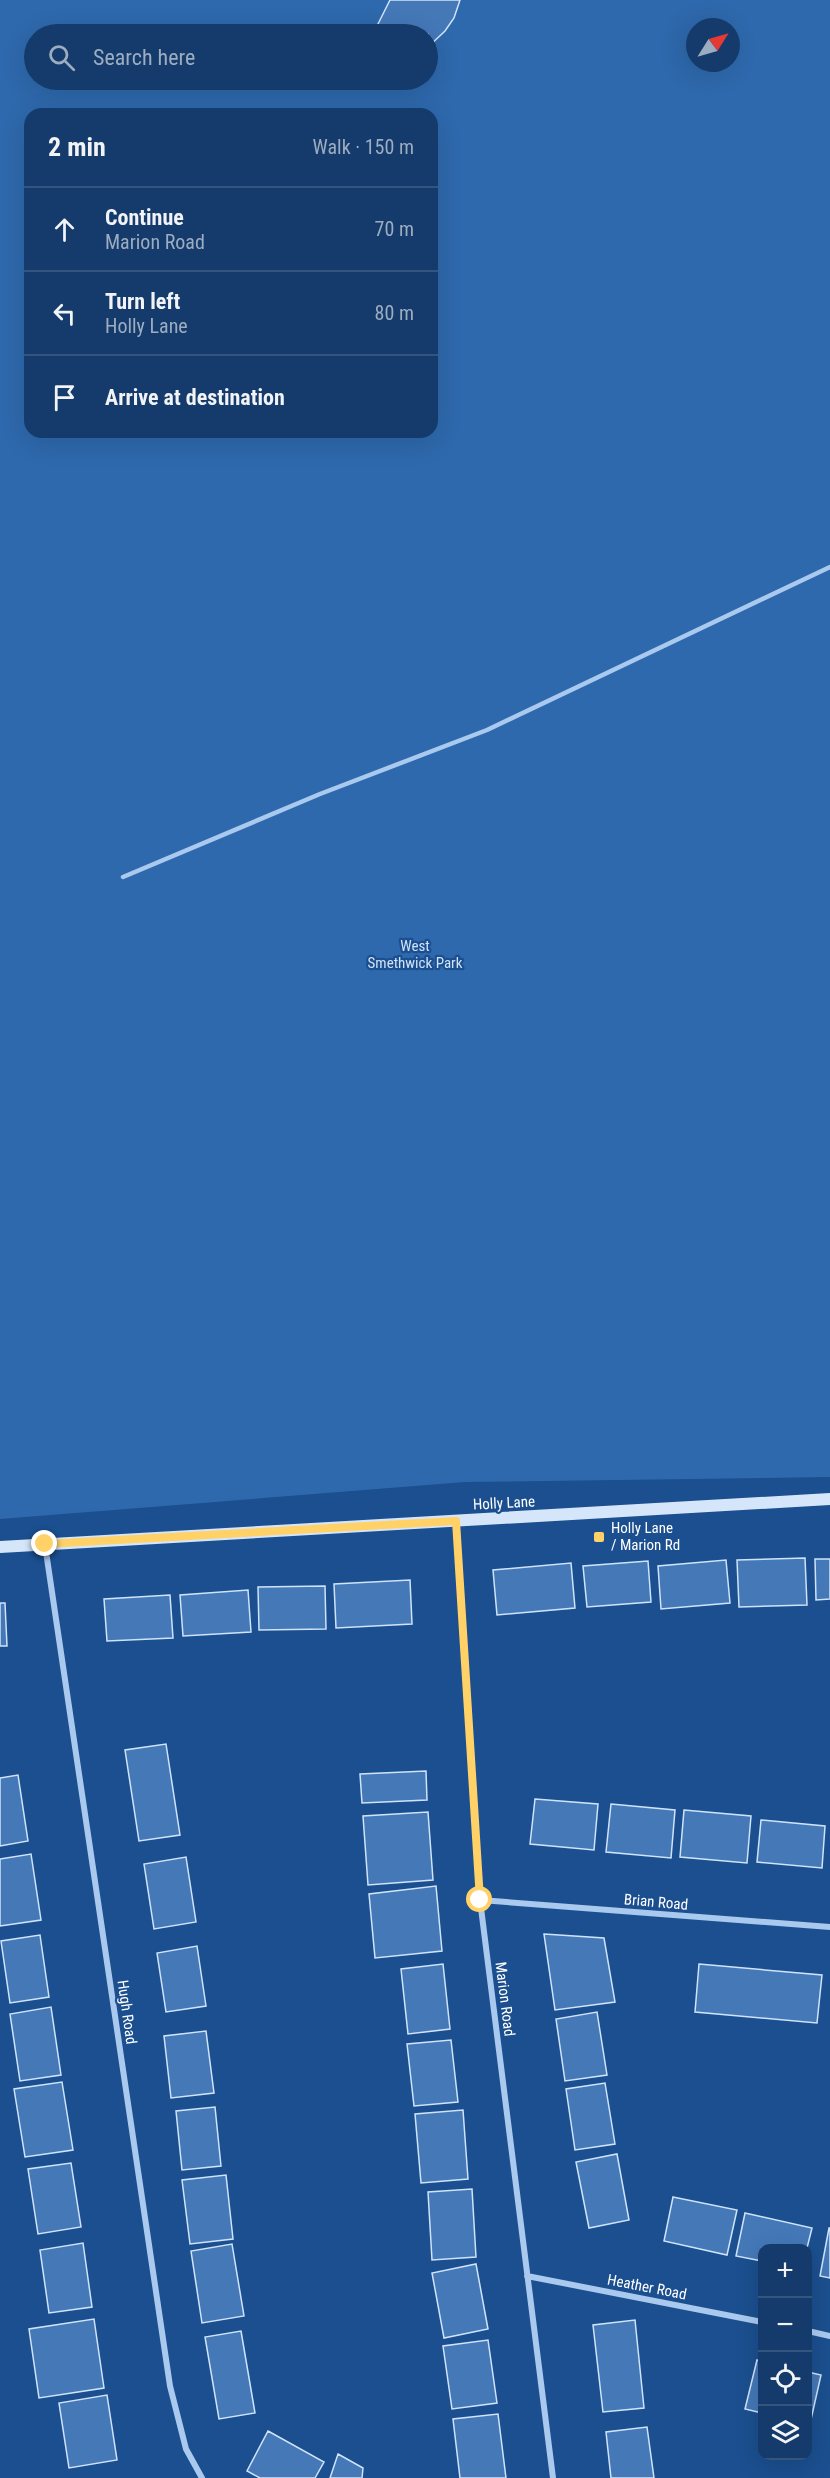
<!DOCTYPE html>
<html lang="en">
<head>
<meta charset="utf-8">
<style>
	body { margin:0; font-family:"Roboto Condensed",sans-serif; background:#214673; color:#f1f3f6 }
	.controls { position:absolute; right:18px; bottom:18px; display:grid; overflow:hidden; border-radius:12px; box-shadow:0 6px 24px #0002 }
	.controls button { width:54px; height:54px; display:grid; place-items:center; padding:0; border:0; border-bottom:2px solid #33557e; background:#143b6b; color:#f1f3f6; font:30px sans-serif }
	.compass { position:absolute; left:686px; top:18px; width:54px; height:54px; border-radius:50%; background:#143b6b; box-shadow:0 6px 24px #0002; rotate:53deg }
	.stop { position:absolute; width:18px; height:18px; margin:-14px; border:4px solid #ffd166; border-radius:50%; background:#fff }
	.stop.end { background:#ffd166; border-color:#fff; box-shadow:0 2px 6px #0008 }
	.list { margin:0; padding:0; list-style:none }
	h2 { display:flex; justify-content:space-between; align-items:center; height:78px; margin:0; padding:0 24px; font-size:26px }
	h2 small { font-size:20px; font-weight:400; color:#9dadc1 }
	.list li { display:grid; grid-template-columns:39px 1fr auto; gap:18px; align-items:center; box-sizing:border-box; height:84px; padding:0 24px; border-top:2px solid #33557e }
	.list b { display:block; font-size:22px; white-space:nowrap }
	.list p { margin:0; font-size:20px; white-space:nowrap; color:#9dadc1 }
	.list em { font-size:20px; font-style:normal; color:#9dadc1 }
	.icon { flex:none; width:33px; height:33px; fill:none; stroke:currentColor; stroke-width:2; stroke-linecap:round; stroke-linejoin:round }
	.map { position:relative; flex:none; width:830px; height:2478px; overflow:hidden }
	.search { position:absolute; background:#143b6b; box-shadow:0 6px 24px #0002; left:24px; top:24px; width:414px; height:66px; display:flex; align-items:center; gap:15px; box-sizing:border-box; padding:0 21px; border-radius:33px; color:#9dadc1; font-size:22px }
	.panel { position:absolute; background:#143b6b; box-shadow:0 6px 24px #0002; left:24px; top:108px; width:414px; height:330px; border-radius:18px }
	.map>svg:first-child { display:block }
</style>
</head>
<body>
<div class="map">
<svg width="830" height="2478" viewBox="0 0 830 2478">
	<rect width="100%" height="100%" fill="#1b4f8f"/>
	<path fill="#2e69ad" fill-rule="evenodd" d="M0 0H830V1477L465 1482 0 1519ZM695 27H731V63H695ZM34 34H428V80H34ZM30 114H432V432H30Z"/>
	<path fill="#4478b7" stroke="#cfe3fa" stroke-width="1.5" d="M390 0H460L454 18 445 31 428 47V34H373Z
		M805 1558 807 1605 739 1607 737 1560Z
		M815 1559H830V1599L816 1600Z
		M726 1560 730 1603 661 1609 658 1566Z
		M648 1561 651 1602 587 1607 583 1566Z
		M571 1563 575 1608 497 1615 493 1570Z
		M410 1580 412 1624 336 1628 334 1584Z
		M325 1586 326 1629 259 1630 258 1587Z
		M248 1590 251 1632 183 1636 180 1595Z
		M170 1595 173 1638 107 1641 104 1599Z
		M0 1603H5L7 1646H0Z
		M166 1744 180 1835 139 1841 125 1750Z
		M426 1771 427 1800 362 1803 360 1774Z
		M18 1775 28 1841 0 1846V1778Z
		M535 1799 598 1804 594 1850 530 1844Z
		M611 1804 675 1810 671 1858 606 1852Z
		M684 1810 751 1816 747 1863 680 1857Z
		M428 1812 433 1880 368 1885 363 1816Z
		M761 1820 825 1826 822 1868 757 1862Z
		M31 1854 41 1920 0 1926V1859Z
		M186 1857 196 1922 154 1929 144 1864Z
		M436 1886 442 1951 375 1958 369 1894Z
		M544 1934 604 1938 615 2002 555 2010Z
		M40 1935 49 1997 10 2003 1 1941Z
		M197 1946 206 2006 166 2012 157 1953Z
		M443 1964 450 2029 408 2034 401 1969Z
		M699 1964 822 1975 817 2023 695 2012Z
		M51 2007 61 2075 20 2081 10 2014Z
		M597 2012 607 2075 565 2081 556 2019Z
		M206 2031 214 2093 171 2098 164 2036Z
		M451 2040 458 2102 414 2106 407 2044Z
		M62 2082 73 2150 25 2157 14 2089Z
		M605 2083 615 2144 575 2150 566 2089Z
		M215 2107 221 2166 182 2170 176 2111Z
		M463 2110 468 2179 421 2183 415 2114Z
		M617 2154 629 2220 589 2228 576 2162Z
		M71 2163 81 2227 38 2234 28 2169Z
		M226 2175 233 2239 190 2244 182 2180Z
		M472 2189 476 2257 432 2260 428 2192Z
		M673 2197 737 2210 727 2255 664 2241Z
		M745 2213 812 2228 807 2248H762V2261L736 2256Z
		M829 2228H830V2278L820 2276Z
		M83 2243 92 2307 49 2313 40 2250Z
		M232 2244 244 2316 202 2323 191 2251Z
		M476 2264 488 2329 444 2338 432 2273Z
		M94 2319 104 2388 39 2398 29 2329Z
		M635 2320 644 2408 603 2412 593 2325Z
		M241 2331 255 2413 219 2419 205 2337Z
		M488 2340 497 2403 452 2409 443 2346Z
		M757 2360 762 2361V2413L745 2409Z
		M808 2372 821 2375 810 2424H808Z
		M107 2395 117 2460 69 2468 59 2403Z
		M498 2414 506 2478H460L453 2419Z
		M647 2427 654 2478H611L606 2432Z
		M268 2431 324 2462 315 2478H260L247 2471Z
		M338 2454 363 2468 362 2478H330Z"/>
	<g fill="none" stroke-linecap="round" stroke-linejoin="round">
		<path stroke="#a9c9ee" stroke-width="4.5" d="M123 877 320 794 487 730 830 567"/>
		<path stroke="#a9c9ee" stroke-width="6" d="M456 1521 480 1900 553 2478
			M45 1545 170 2386 186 2449 202 2478
			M480 1900 830 1927
			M527 2276 762 2322
			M808 2331 830 2336"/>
		<path stroke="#d6e6fa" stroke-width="12" d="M0 1547 830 1499"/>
	</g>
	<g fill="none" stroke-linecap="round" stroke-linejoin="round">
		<path stroke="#ffd166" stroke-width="8" d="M45 1544 456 1521 480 1900"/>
	</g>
	<rect fill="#ffd166" stroke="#1b4f8f" stroke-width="2" x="593" y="1531" width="12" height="12" rx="3"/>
	<g text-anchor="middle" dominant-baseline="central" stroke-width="4.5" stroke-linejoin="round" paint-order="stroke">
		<g font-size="15" fill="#cfe3fa" stroke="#1b4f8f">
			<text x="415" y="946">West<tspan x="415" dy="17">Smethwick Park</tspan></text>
		</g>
		<g font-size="15" fill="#fff" stroke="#1b4f8f">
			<text transform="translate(504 1503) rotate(-3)">Holly Lane</text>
			<text transform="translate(656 1902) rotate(5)">Brian Road</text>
			<text transform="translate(505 1999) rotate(83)">Marion Road</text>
			<text transform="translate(127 2012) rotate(82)">Hugh Road</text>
			<text transform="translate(647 2287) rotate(11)">Heather Road</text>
		</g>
		<g font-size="15" fill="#fff" stroke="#1b4f8f" text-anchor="start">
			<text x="611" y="1528">Holly Lane<tspan x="611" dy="17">/ Marion Rd</tspan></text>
		</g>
	</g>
</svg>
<div class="controls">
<button>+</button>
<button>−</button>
<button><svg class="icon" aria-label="locate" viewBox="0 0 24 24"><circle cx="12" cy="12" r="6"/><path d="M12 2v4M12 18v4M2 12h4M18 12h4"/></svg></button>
<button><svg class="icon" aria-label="layers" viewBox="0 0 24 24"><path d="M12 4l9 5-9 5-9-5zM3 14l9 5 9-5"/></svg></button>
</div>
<svg class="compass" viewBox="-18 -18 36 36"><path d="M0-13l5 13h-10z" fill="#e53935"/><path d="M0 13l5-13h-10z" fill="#9dadc1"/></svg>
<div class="stop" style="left:480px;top:1900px"></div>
<div class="stop end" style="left:45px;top:1544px"></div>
<div class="search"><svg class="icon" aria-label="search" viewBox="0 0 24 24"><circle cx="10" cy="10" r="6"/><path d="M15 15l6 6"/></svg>Search here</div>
<section class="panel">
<h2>2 min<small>Walk · 150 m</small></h2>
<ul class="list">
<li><svg class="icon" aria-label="ahead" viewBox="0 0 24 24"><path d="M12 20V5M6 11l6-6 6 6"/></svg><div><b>Continue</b><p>Marion Road</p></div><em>70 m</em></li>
<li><svg class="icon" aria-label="left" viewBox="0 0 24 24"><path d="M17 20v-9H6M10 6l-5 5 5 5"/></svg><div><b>Turn left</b><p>Holly Lane</p></div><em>80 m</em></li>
<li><svg class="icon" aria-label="arrive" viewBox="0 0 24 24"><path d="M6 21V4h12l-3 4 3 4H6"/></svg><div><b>Arrive at destination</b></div></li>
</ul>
</section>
</div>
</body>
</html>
